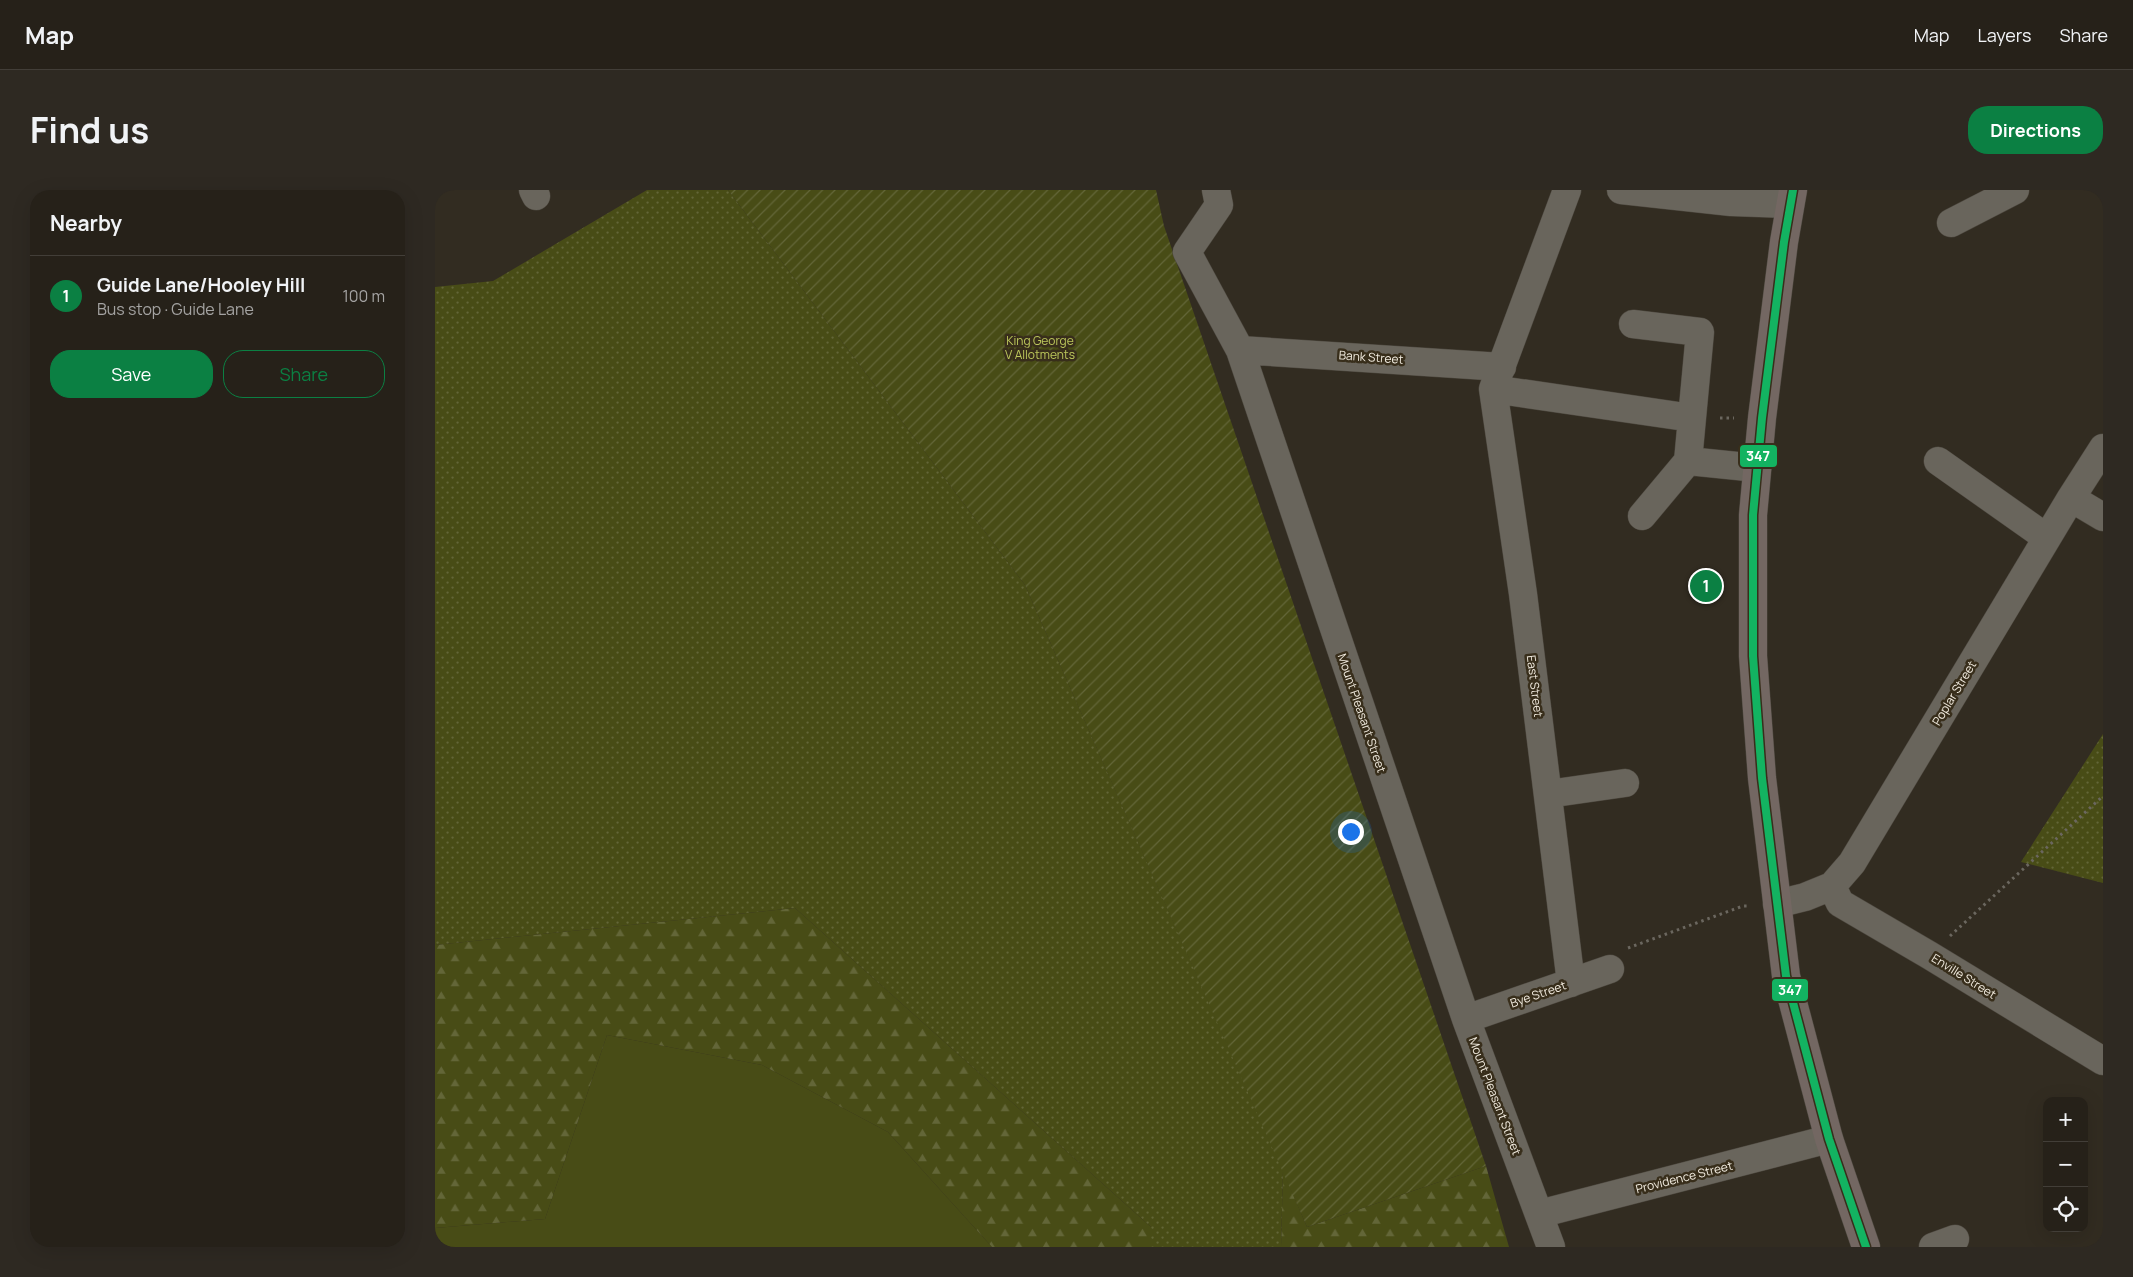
<!DOCTYPE html>
<html lang="en">
<head>
<meta charset="utf-8">
<style>
	body { margin:0; font-family:Manrope,sans-serif; background:#2e2922; color:#f1f3f6 }
	.controls { position:absolute; right:15px; bottom:15px; display:grid; overflow:hidden; border-radius:10px; box-shadow:0 5px 20px #0002 }
	.controls button { width:45px; height:45px; display:grid; place-items:center; padding:0; border:0; border-bottom:1px solid #423e38; background:#262119; color:#f1f3f6; font:25px sans-serif }
	.you { position:absolute; left:915px; top:641px; width:18px; height:18px; margin:-12px; border:4px solid #fff; border-radius:50%; background:#1a73e8; box-shadow:0 0 0 8px #1a73e833 }
	.badge { display:grid; place-items:center; width:32px; height:32px; border-radius:50%; background:#0b8043; color:#fff; font-size:16px; font-weight:700 }
	.pin { position:absolute; translate:-50% -50%; border:2px solid #fff; box-shadow:0 1px 5px #0006 }
	.list { margin:0; padding:0; list-style:none }
	h2 { display:flex; justify-content:space-between; align-items:center; height:65px; margin:0; padding:0 20px; font-size:21px }
	h2 small { font-size:16px; font-weight:400; color:#a4a3a2 }
	.list li { display:grid; grid-template-columns:32px 1fr auto; gap:15px; align-items:center; box-sizing:border-box; height:80px; padding:0 20px; border-top:1px solid #423e38 }
	.list b { display:block; font-size:19px; white-space:nowrap }
	.list p { margin:0; font-size:16px; white-space:nowrap; color:#a4a3a2 }
	.list em { font-size:16px; font-style:normal; color:#a4a3a2 }
	.actions { display:flex; gap:10px; padding:15px 20px }
	.actions a { flex:1; padding:11px 0; border:1px solid #0b8043; border-radius:20px; text-align:center; font-size:18px; color:#0b8043 }
	.actions .main { background:#0b8043; color:#fff }
	.icon { flex:none; width:28px; height:28px; fill:none; stroke:currentColor; stroke-width:2; stroke-linecap:round; stroke-linejoin:round }
	.map { position:relative; flex:none; width:1668px; height:1057px; overflow:hidden; border-radius:20px }
	header { display:flex; align-items:center; gap:30px; box-sizing:border-box; height:70px; padding:0 25px; background:#262119; border-bottom:1px solid #423e38 }
	header strong { font-size:24px }
	nav { display:flex; gap:28px; margin-inline-start:auto; font-size:18px }
	.intro { display:flex; align-items:center; justify-content:space-between; box-sizing:border-box; height:120px; padding:0 30px }
	h1 { margin:0; font-size:35px }
	.button { padding:12px 22px; border-radius:20px; background:#0b8043; color:#fff; font-size:18px; font-weight:700 }
	main { display:flex; gap:30px; padding:0 30px }
	aside { flex:1; background:#262119; border-radius:20px; box-shadow:0 5px 20px #0002 }
	.map>svg:first-child { display:block }
</style>
</head>
<body>
<header>
<strong>Map</strong>
<nav><a>Map</a><a>Layers</a><a>Share</a></nav>
</header>
<div class="intro"><h1>Find us</h1><a class="button">Directions</a></div>
<main>
<aside>
<h2>Nearby<small></small></h2>
<ul class="list">
<li><span class="badge">1</span><div><b>Guide Lane/Hooley Hill</b><p>Bus stop · Guide Lane</p></div><em>100 m</em></li>
</ul>
<div class="actions"><a class="main">Save</a><a>Share</a></div>
</aside>
<div class="map">
<svg width="1668" height="1057" viewBox="0 0 1668 1057">
	<defs>
		<pattern id="forest-firs" width="22" height="20" patternUnits="userSpaceOnUse" patternTransform="scale(1.25)"><rect width="22" height="20" fill="#484c16"/><path d="M5 1l3.5 6h-7zM16 11l3.5 6h-7z" fill="#636638"/></pattern>
		<pattern id="park-dots" width="8" height="8" patternUnits="userSpaceOnUse" patternTransform="scale(1.25)"><rect width="8" height="8" fill="#484c16"/><path d="M2 2h.1M6 6h.1" fill="none" stroke="#636638" stroke-width="1.8" stroke-linecap="round"/></pattern>
		<pattern id="garden-furrows" width="10" height="10" patternUnits="userSpaceOnUse" patternTransform="scale(1.25)"><rect width="10" height="10" fill="#484c16"/><path d="M-1 1l2-2M0 10L10 0M9 11l2-2" fill="none" stroke="#636638"/></pattern>
	</defs>
	<rect width="100%" height="100%" fill="#322c21"/>
	<path fill="#484c16" d="M172 845 327 875 453 942 557 1057H0V1038L110 1029Z"/>
	<path fill="url(#forest-firs)" d="M360 718 716 1037V1057H557L453 942 327 875 172 845 110 1029 0 1038V755Z
		M1051 976 1074 1057H846L848 981 872 1037Z"/>
	<path fill="url(#park-dots)" d="M212 0H293L590 395 848 981 846 1057H716V1037L360 718 0 755V97L58 91Z
		M1668 544V693L1586 672Z"/>
	<path fill="url(#garden-furrows)" d="M293 0H721L729 36 1051 976 872 1037 590 395Z"/>
	<g fill="none" stroke-linecap="round" stroke-linejoin="round">
		<defs>
			<path id="minor" d="M98 0 101 6
				M781 0 784 15 752 62 805 160 1031 829 1116 1057
				M1132 0 1058 199 1088 404 1136 793
				M1186 0 1296 12 1355 14
				M1516 33 1580 0
				M1198 134 1265 142 1253 271 1207 326
				M805 160 1067 177
				M1058 199 1257 228
				M1253 271 1322 278
				M1503 271 1612 348
				M1636 308 1668 327
				M1113 604 1190 593
				M1397 696 1405 713 1494 765 1668 871
				M1342 714 1370 707 1397 696 1417 673 1636 308 1668 258
				M1031 829 1175 779
				M1104 1024 1394 949
				M1498 1057 1520 1049"/>
			<path id="highway" d="M1358 0 1349 52 1327 228 1318 325V466L1327 588 1351 786 1394 949 1431 1057"/>
		</defs>
		<use href="#minor" stroke="#4c473e" stroke-width="29"/>
		<use href="#highway" stroke="#4c473e" stroke-width="29"/>
		<path stroke="#6b675f" stroke-width="3" stroke-dasharray="2.5 4" stroke-linecap="butt" d="M1285 228H1299
			M1515 746 1668 606
			M1193 758 1308 716H1314"/>
		<use href="#minor" stroke="#69655c" stroke-width="28"/>
		<use href="#highway" stroke="#736762" stroke-width="28"/>
		<defs>
			<path id="bus-1" d="M1358 0 1349 52 1327 228 1318 325V466L1327 588 1351 786 1394 949 1431 1057"/>
		</defs>
		<use href="#bus-1" stroke="#382e1b" stroke-width="11"/>
		<use href="#bus-1" stroke="#13b361" stroke-width="8"/>
	</g>
	<g text-anchor="middle" dominant-baseline="central" stroke-width="5" stroke-linejoin="round" paint-order="stroke">
		<g font-size="12" fill="#bdc85c" stroke="#382e1b">
			<text x="605" y="150">King George<tspan x="605" dy="14">V Allotments</tspan></text>
		</g>
		<g font-size="12" fill="#f2ece0" stroke="#382e1b">
			<text transform="translate(936 167) rotate(4)">Bank Street</text>
			<text transform="translate(1100 496) rotate(83)">East Street</text>
			<text transform="translate(1519 503) rotate(-59)">Poplar Street</text>
			<text transform="translate(927 523) rotate(71)">Mount Pleasant Street</text>
			<text transform="translate(1529 786) rotate(32)">Enville Street</text>
			<text transform="translate(1103 804) rotate(-19)">Bye Street</text>
			<text transform="translate(1060 906) rotate(69)">Mount Pleasant Street</text>
			<text transform="translate(1249 987) rotate(-14)">Providence Street</text>
		</g>
	</g>
	<g stroke="#382e1b" stroke-width="2">
		<rect x="1304" y="254" width="39" height="24" rx="5" fill="#13b361"/>
		<rect x="1336" y="788" width="38" height="24" rx="5" fill="#13b361"/>
	</g>
	<g font-size="14" text-anchor="middle" font-weight="bold" fill="#fff">
		<text x="1323" y="271">347</text>
		<text x="1355" y="805">347</text>
	</g>
</svg>
<div class="controls">
<button>+</button>
<button>−</button>
<button><svg class="icon" aria-label="locate" viewBox="0 0 24 24"><circle cx="12" cy="12" r="6"/><path d="M12 2v4M12 18v4M2 12h4M18 12h4"/></svg></button>
</div>
<div class="you"></div>
<div class="pin badge" style="left:1271px;top:396px">1</div>
</div>
</main>
</body>
</html>
